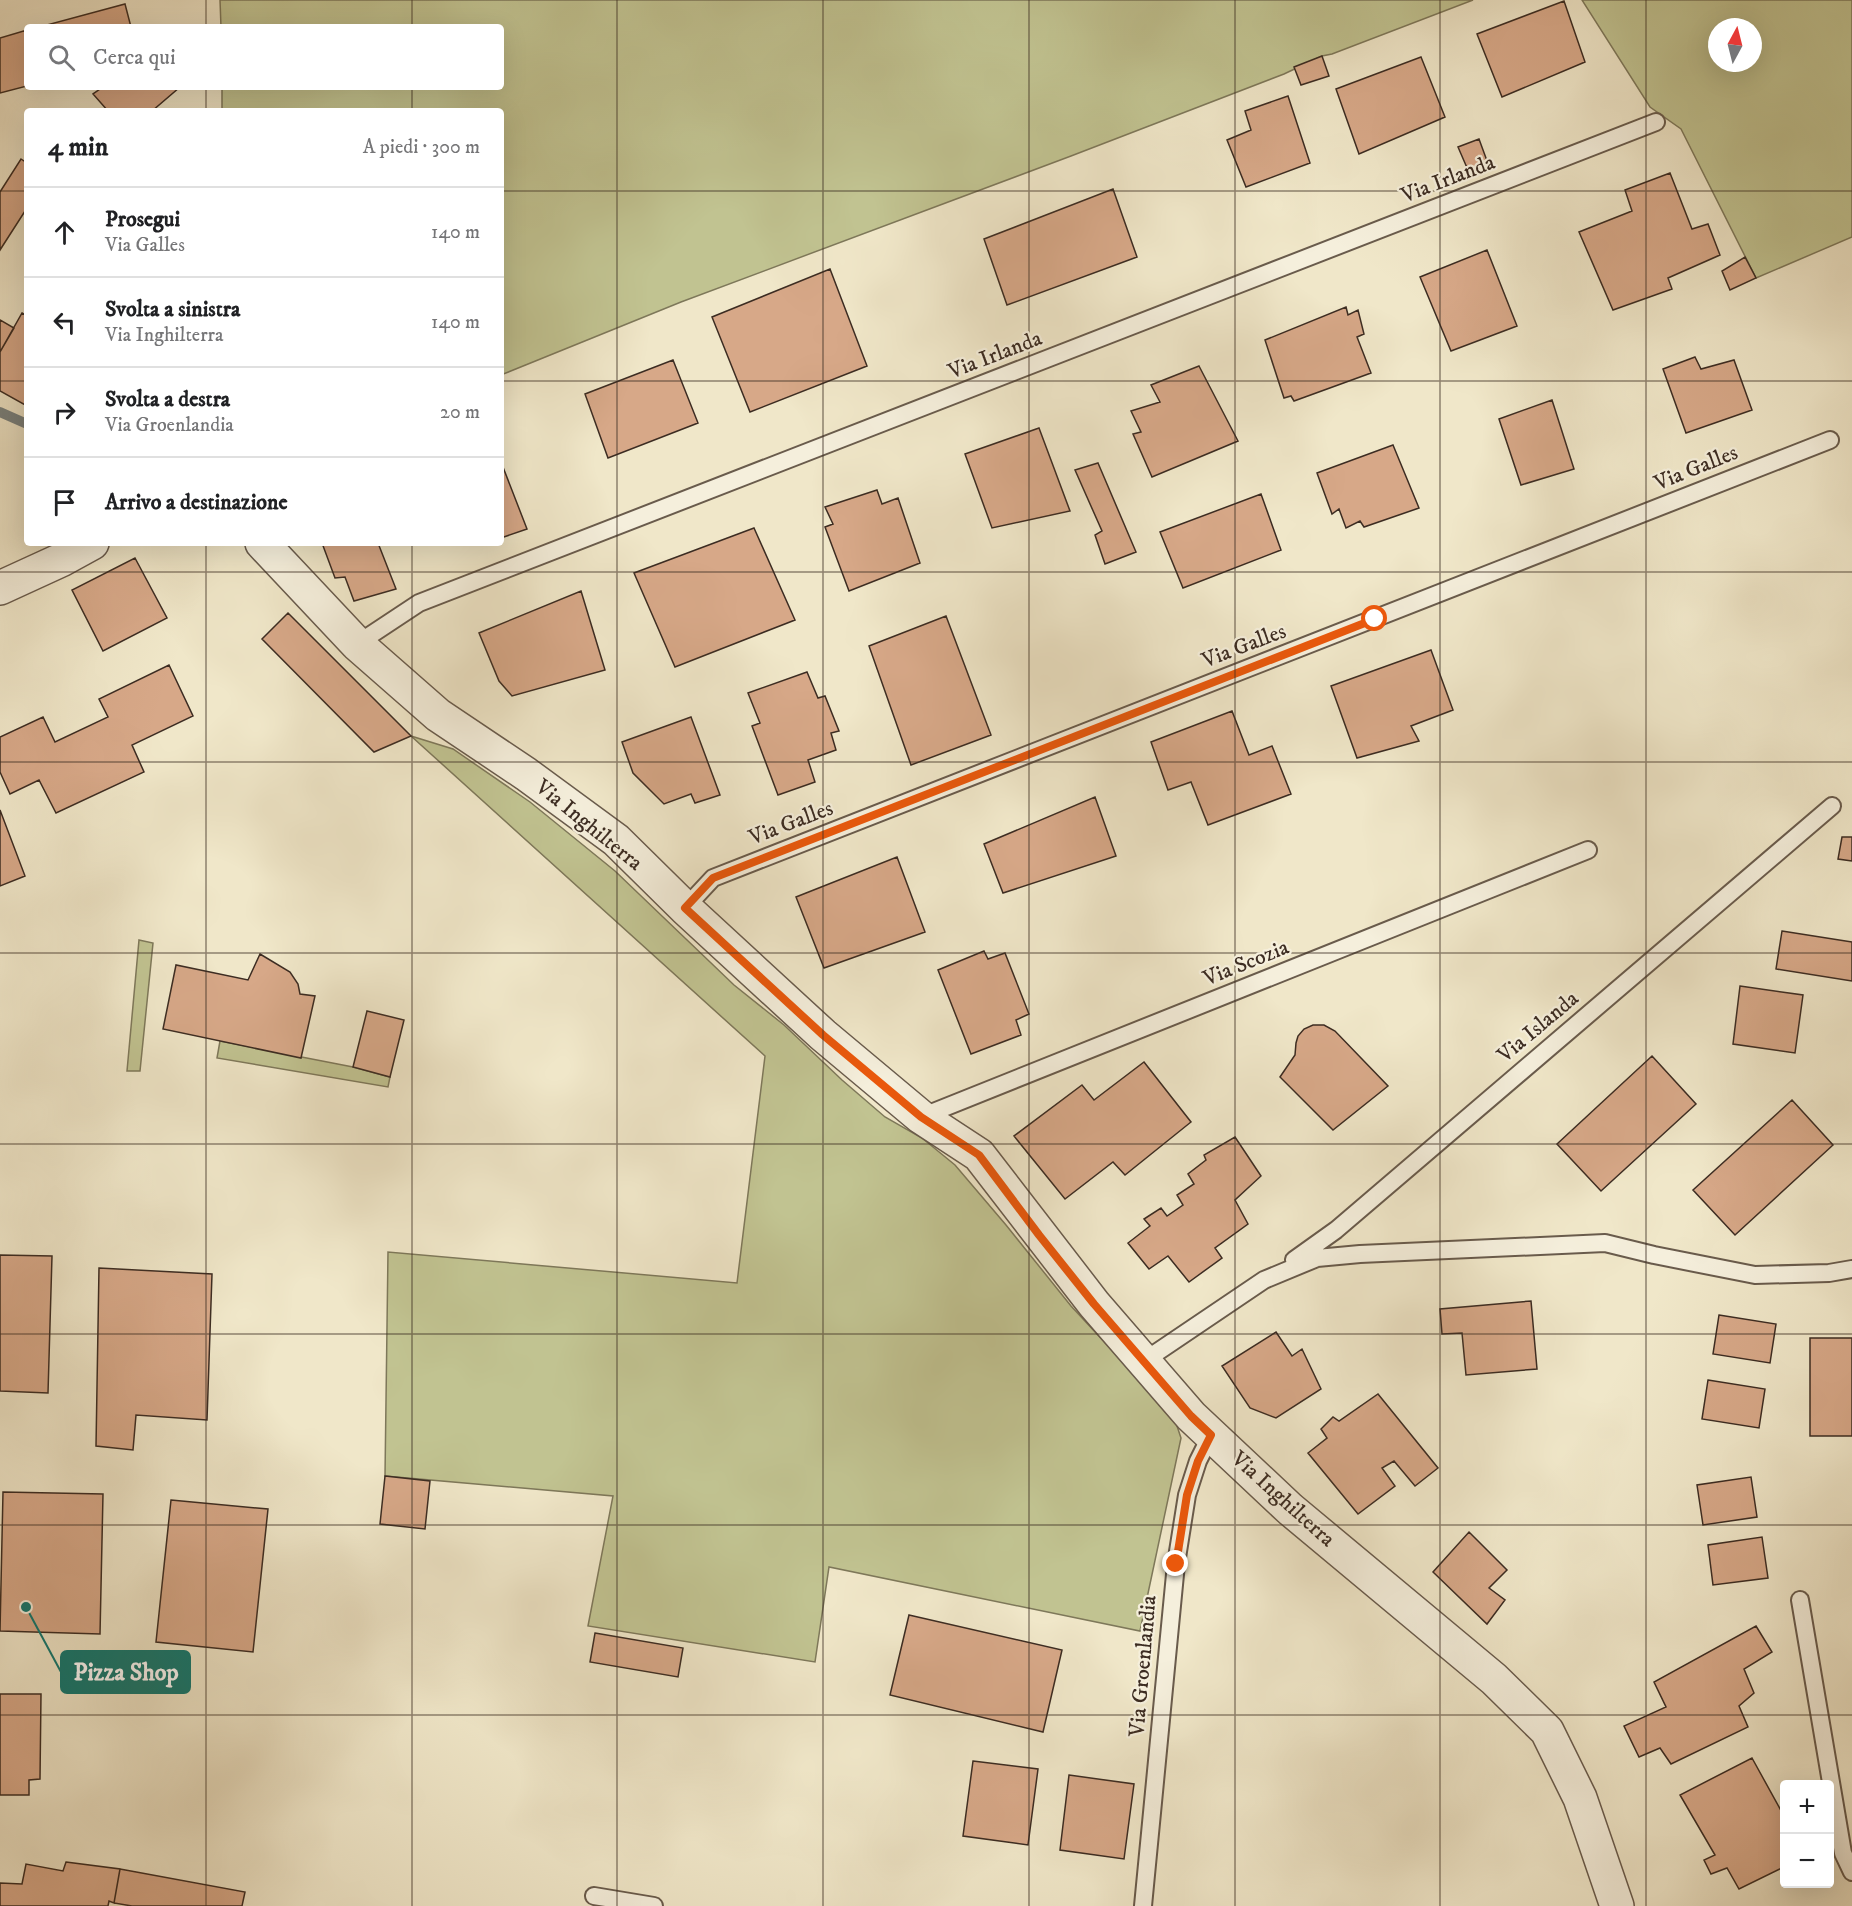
<!DOCTYPE html>
<html lang="it">
<head>
<meta charset="utf-8">
<style>
	body { margin:0; font-family:"IM FELL DW Pica",serif; background:#f2f2f2; color:#202124 }
	.controls { position:absolute; right:18px; bottom:18px; display:grid; overflow:hidden; border-radius:6px; box-shadow:0 6px 24px #0002 }
	.controls button { width:54px; height:54px; display:grid; place-items:center; padding:0; border:0; border-bottom:2px solid #e0e0e0; background:#fff; color:#202124; font:30px sans-serif }
	.compass { position:absolute; left:1708px; top:18px; width:54px; height:54px; border-radius:50%; background:#fff; box-shadow:0 6px 24px #0002; rotate:7deg }
	.stop { position:absolute; width:18px; height:18px; margin:-14px; border:4px solid #ea580c; border-radius:50%; background:#fff }
	.stop.end { background:#ea580c; border-color:#fff; box-shadow:0 2px 6px #0008 }
	.list { margin:0; padding:0; list-style:none }
	h2 { display:flex; justify-content:space-between; align-items:center; height:78px; margin:0; padding:0 24px; font-size:26px }
	h2 small { font-size:20px; font-weight:400; color:#757577 }
	.list li { display:grid; grid-template-columns:39px 1fr auto; gap:18px; align-items:center; box-sizing:border-box; height:90px; padding:0 24px; border-top:2px solid #e0e0e0 }
	.list b { display:block; font-size:22px; white-space:nowrap }
	.list p { margin:0; font-size:20px; white-space:nowrap; color:#757577 }
	.list em { font-size:20px; font-style:normal; color:#757577 }
	.icon { flex:none; width:33px; height:33px; fill:none; stroke:currentColor; stroke-width:2; stroke-linecap:round; stroke-linejoin:round }
	.map { position:relative; flex:none; width:1852px; height:1906px; overflow:hidden }
	.search { position:absolute; background:#fff; box-shadow:0 6px 24px #0002; left:24px; top:24px; width:480px; height:66px; display:flex; align-items:center; gap:15px; box-sizing:border-box; padding:0 21px; border-radius:6px; color:#757577; font-size:22px }
	.panel { position:absolute; background:#fff; box-shadow:0 6px 24px #0002; left:24px; top:108px; width:480px; height:438px; border-radius:6px }
	.map>svg:first-child { display:block }
</style>
</head>
<body>
<div class="map">
<svg width="1852" height="1906" viewBox="0 0 1852 1906">
	<rect width="100%" height="100%" fill="#f0e7c9"/>
	<filter id="stains"><feTurbulence type="fractalNoise" baseFrequency=".00333" numOctaves="4"/><feColorMatrix values="0 0 0 0 .2 0 0 0 0 .09 0 0 0 0 .02 0 0 0 .5 -.17"/></filter>
	<radialGradient id="worn" r=".72"><stop offset=".6" stop-color="#630" stop-opacity="0"/><stop offset="1" stop-color="#630" stop-opacity=".3"/></radialGradient>
	<path fill="#c1c391" stroke="#7e785a" stroke-width="1.5" fill-rule="evenodd" d="M220 0H1473L1332 54 1322 56 1284 74 1071 156 681 302 501 375V111H222V87H501V27H221Z
		M1582 0H1852V237L1756 278 1681 129 1650 107ZM1717 27H1753V63H1717Z
		M411 736 453 749 530 802 615 871 734 985 784 1025 842 1080 885 1117 922 1138 955 1165 1006 1225 1071 1306 1174 1417 1181 1438 1140 1631 829 1567 815 1662 588 1626 613 1496 385 1476 388 1252 737 1283 765 1056Z
		M139 940 153 943 140 1071H127Z
		M220 1041 353 1067 390 1077 388 1087 217 1058Z"/>
	<g fill="none" stroke-linecap="round" stroke-linejoin="round">
		<path stroke="#788281" stroke-width="10" d="M0 412 27 424"/>
	</g>
	<path fill="#d7a888" stroke="#3c2c22" stroke-width="1.5" d="M1564 1 1585 62 1502 97 1477 34Z
		M125 4 131 27H43V26Z
		M27 30V86L0 93V38Z
		M1322 56 1329 76 1301 85 1294 67Z
		M1421 57 1445 117 1359 154 1336 89Z
		M103 87H180L152 111H108L93 94Z
		M1288 96 1310 163 1246 187 1227 140 1251 130 1245 111Z
		M1479 139 1490 169 1471 177 1458 147Z
		M21 159 27 163V208L0 250V192Z
		M1670 173 1692 229 1708 224 1720 255 1668 278 1672 289 1613 310 1579 232 1632 211 1625 190Z
		M1113 189 1137 257 1007 305 984 239Z
		M1487 250 1517 326 1451 351 1420 277Z
		M1745 257 1756 278 1730 290 1722 271Z
		M830 269 867 366 750 412 712 317Z
		M1346 307 1348 315 1358 310 1364 334 1357 337 1371 373 1294 401 1291 396 1284 398 1265 340Z
		M22 313 27 316V406L0 391V352Z
		M0 320 14 328 0 352Z
		M1695 357 1701 369 1734 360 1752 410 1686 433 1663 369Z
		M673 360 698 423 608 458 585 394Z
		M1199 366 1238 441 1152 477 1133 434 1141 432 1131 411 1160 402 1151 385Z
		M1552 400 1574 469 1521 485 1499 419Z
		M1039 428 1070 511 992 528 965 454Z
		M1393 445 1419 508 1364 527 1360 521 1346 528 1339 509 1332 514 1317 473Z
		M501 462 527 529 501 538Z
		M1098 463 1136 552 1105 564 1095 535 1102 531 1075 470Z
		M877 490 882 504 898 498 920 563 849 591 825 527 833 524 825 507Z
		M1261 494 1281 550 1183 588 1160 532Z
		M754 528 795 620 675 667 634 573Z
		M322 543H378L396 589 354 601 345 577 335 578Z
		M135 558 167 618 103 651 72 590Z
		M581 591 605 670 512 696 499 681 479 633Z
		M288 613 411 736 374 752 262 639Z
		M946 616 991 735 911 765 869 646Z
		M1431 650 1453 710 1411 726 1419 741 1357 758 1331 686Z
		M169 665 193 716 132 745 144 772 56 813 39 780 10 794 0 772V737L43 717 55 742 108 717 99 699Z
		M807 672 818 698 825 696 839 731 831 733 836 750 808 760 815 782 778 795 752 726 760 723 748 693Z
		M1232 711 1249 755 1272 746 1291 794 1208 825 1191 782 1168 790 1151 742Z
		M691 717 720 795 695 803 691 794 664 804 633 773 622 742Z
		M1095 797 1116 856 1003 893 984 844Z
		M0 810 25 876 0 886Z
		M1842 837H1852V861L1838 859Z
		M897 857 925 932 824 968 796 897Z
		M1782 931 1852 942V981L1776 969Z
		M984 951 988 959 1005 953 1029 1014 1016 1020 1021 1035 971 1054 938 970Z
		M260 954 290 972 298 984 300 994 315 996 301 1058 163 1029 176 965 248 980Z
		M1740 986 1803 995 1795 1053 1733 1044Z
		M367 1011 404 1020 390 1077 353 1067Z
		M1313 1025H1324L1335 1031 1388 1086 1333 1130 1280 1077 1295 1055 1296 1043 1298 1036 1304 1029Z
		M1652 1056 1696 1104 1601 1191 1557 1144Z
		M1144 1062 1191 1122 1125 1175 1113 1162 1065 1199 1014 1136 1082 1085 1094 1100Z
		M1792 1100 1833 1145 1735 1235 1693 1190Z
		M1235 1137 1261 1176 1235 1200 1248 1224 1215 1248 1222 1258 1189 1282 1168 1256 1149 1269 1128 1243 1150 1226 1144 1219 1161 1208 1167 1216 1183 1205 1177 1195 1194 1184 1188 1174 1206 1160 1204 1155Z
		M0 1255 52 1256 48 1393 0 1391Z
		M99 1268 212 1274 207 1420 136 1415 133 1450 96 1446Z
		M1531 1301 1537 1369 1466 1375 1462 1333 1442 1334 1440 1309Z
		M1719 1315 1776 1324 1770 1363 1713 1354Z
		M1276 1332 1292 1356 1302 1349 1321 1389 1276 1418 1250 1408 1222 1366Z
		M1810 1338H1852V1436H1810Z
		M1708 1380 1765 1389 1759 1428 1702 1419Z
		M1378 1394 1438 1468 1415 1486 1394 1461 1382 1468 1395 1486 1358 1514 1308 1453 1327 1438 1321 1429 1333 1417 1339 1421Z
		M385 1476 430 1481 425 1529 380 1524Z
		M1751 1477 1757 1517 1703 1525 1697 1485Z
		M3 1492 103 1494 100 1634 0 1631Z
		M171 1500 268 1509 253 1652 156 1642Z
		M1469 1532 1507 1570 1489 1588 1505 1600 1487 1624 1433 1572Z
		M1762 1537 1768 1578 1713 1585 1708 1545Z
		M909 1615 1062 1650 1043 1732 890 1695Z
		M1756 1626 1772 1652 1744 1669 1754 1693 1739 1706 1748 1727 1671 1764 1660 1748 1639 1757 1624 1726 1666 1707 1654 1682Z
		M595 1633 683 1648 678 1677 590 1662Z
		M0 1694H41L40 1779 29 1780V1795H0Z
		M1752 1758 1784 1816V1867L1739 1889 1727 1868 1711 1874 1704 1860 1715 1855 1680 1795Z
		M973 1761 1038 1769 1028 1845 963 1836Z
		M1069 1775 1134 1784 1124 1859 1060 1850Z
		M66 1862 120 1869 114 1903 109 1901 108 1906H0V1883L22 1884 26 1864 63 1871Z
		M120 1869 245 1892 242 1906H132L114 1903Z"/>
	<g fill="none" stroke-linecap="round" stroke-linejoin="round">
		<defs>
			<path id="lane" d="M357 644 419 603 1656 122
				M685 908 713 878 1830 440
				M921 1117 1588 850
				M1294 1260 1336 1230 1832 806
				M1144 1361 1264 1280 1317 1258 1360 1254 1605 1243 1654 1255 1755 1275 1829 1273 1852 1269
				M1800 1600 1843 1853 1852 1872
				M594 1896 654 1906
				M1143 1906 1176 1564 1187 1495 1198 1461 1211 1435"/>
			<path id="street" d="M262 543 357 644 438 715 526 774 616 840 685 908 823 1035 921 1117 979 1155 1094 1304 1191 1416 1290 1509 1494 1679 1547 1731 1580 1798 1617 1906
				M0 588 61 560 92 543"/>
		</defs>
		<use href="#lane" stroke="#695b4c" stroke-width="20"/>
		<use href="#street" stroke="#695b4c" stroke-width="36"/>
		<use href="#lane" stroke="#f5efdc" stroke-width="16"/>
		<use href="#street" stroke="#f5efdc" stroke-width="33"/>
	</g>
	<g fill="none" stroke-linecap="round" stroke-linejoin="round">
		<path stroke="#ea580c" stroke-width="8" d="M1176 1564 1187 1495 1198 1461 1211 1435 1191 1416 1094 1304 1039 1235 979 1155 921 1117 823 1035 685 908 713 878 1375 619"/>
	</g>
	<path fill="none" stroke="#3c2c22" stroke-width="1.5" stroke-opacity="0.55" d="M206 0V27M412 0V27M617 0V1906M823 0V1906M1029 0V1906M1235 0V1906M1440 0V1906M1646 0V1906M206 87V111M412 87V111M0 191H27M501 191H1852M0 381H27M501 381H1852M206 543V1906M412 543V1906M0 572H1852M0 762H1852M0 953H1852M0 1144H1852M0 1334H1852M0 1525H1852M0 1715H1852"/>
	<g text-anchor="middle" dominant-baseline="central" stroke-width="4.5" stroke-linejoin="round" paint-order="stroke">
		<g font-size="22" fill="#3c2c22" stroke="#f5efdc">
			<text transform="translate(1448 179) rotate(-21)">Via Irlanda</text>
			<text transform="translate(995 355) rotate(-21)">Via Irlanda</text>
			<text transform="translate(1696 468) rotate(-22)">Via Galles</text>
			<text transform="translate(1244 646) rotate(-21)">Via Galles</text>
			<text transform="translate(791 823) rotate(-21)">Via Galles</text>
			<text transform="translate(589 825) rotate(39)">Via Inghilterra</text>
			<text transform="translate(1246 963) rotate(-22)">Via Scozia</text>
			<text transform="translate(1538 1027) rotate(-40)">Via Islanda</text>
			<text transform="translate(1283 1499) rotate(42)">Via Inghilterra</text>
			<text transform="translate(1143 1666) rotate(-85)">Via Groenlandia</text>
		</g>
	</g>
	<path fill="none" stroke="#0f766e" stroke-width="2" d="M26 1607L61 1672"/>
	<circle fill="#0f766e" stroke="#f5efdc" stroke-width="2" cx="26" cy="1607" r="6"/>
	<rect fill="#0f766e" stroke="#0f766e" stroke-width="2" x="61" y="1651" width="129" height="42" rx="6"/>
	<g font-size="24" text-anchor="middle" font-weight="bold" fill="#fff">
		<text x="126" y="1680">Pizza Shop</text>
	</g>
	<rect width="100%" height="100%" filter="url(#stains)"/>
	<rect width="100%" height="100%" fill="url(#worn)"/>
</svg>
<div class="controls">
<button>+</button>
<button>−</button>
</div>
<svg class="compass" viewBox="-18 -18 36 36"><path d="M0-13l5 13h-10z" fill="#e53935"/><path d="M0 13l5-13h-10z" fill="#757577"/></svg>
<div class="stop" style="left:1375px;top:619px"></div>
<div class="stop end" style="left:1176px;top:1564px"></div>
<div class="search"><svg class="icon" aria-label="search" viewBox="0 0 24 24"><circle cx="10" cy="10" r="6"/><path d="M15 15l6 6"/></svg>Cerca qui</div>
<section class="panel">
<h2>4 min<small>A piedi · 300 m</small></h2>
<ul class="list">
<li><svg class="icon" aria-label="ahead" viewBox="0 0 24 24"><path d="M12 20V5M6 11l6-6 6 6"/></svg><div><b>Prosegui</b><p>Via Galles</p></div><em>140 m</em></li>
<li><svg class="icon" aria-label="left" viewBox="0 0 24 24"><path d="M17 20v-9H6M10 6l-5 5 5 5"/></svg><div><b>Svolta a sinistra</b><p>Via Inghilterra</p></div><em>140 m</em></li>
<li><svg class="icon" aria-label="right" viewBox="0 0 24 24"><path d="M7 20v-9h11M14 6l5 5-5 5"/></svg><div><b>Svolta a destra</b><p>Via Groenlandia</p></div><em>20 m</em></li>
<li><svg class="icon" aria-label="arrive" viewBox="0 0 24 24"><path d="M6 21V4h12l-3 4 3 4H6"/></svg><div><b>Arrivo a destinazione</b></div></li>
</ul>
</section>
</div>
</body>
</html>
